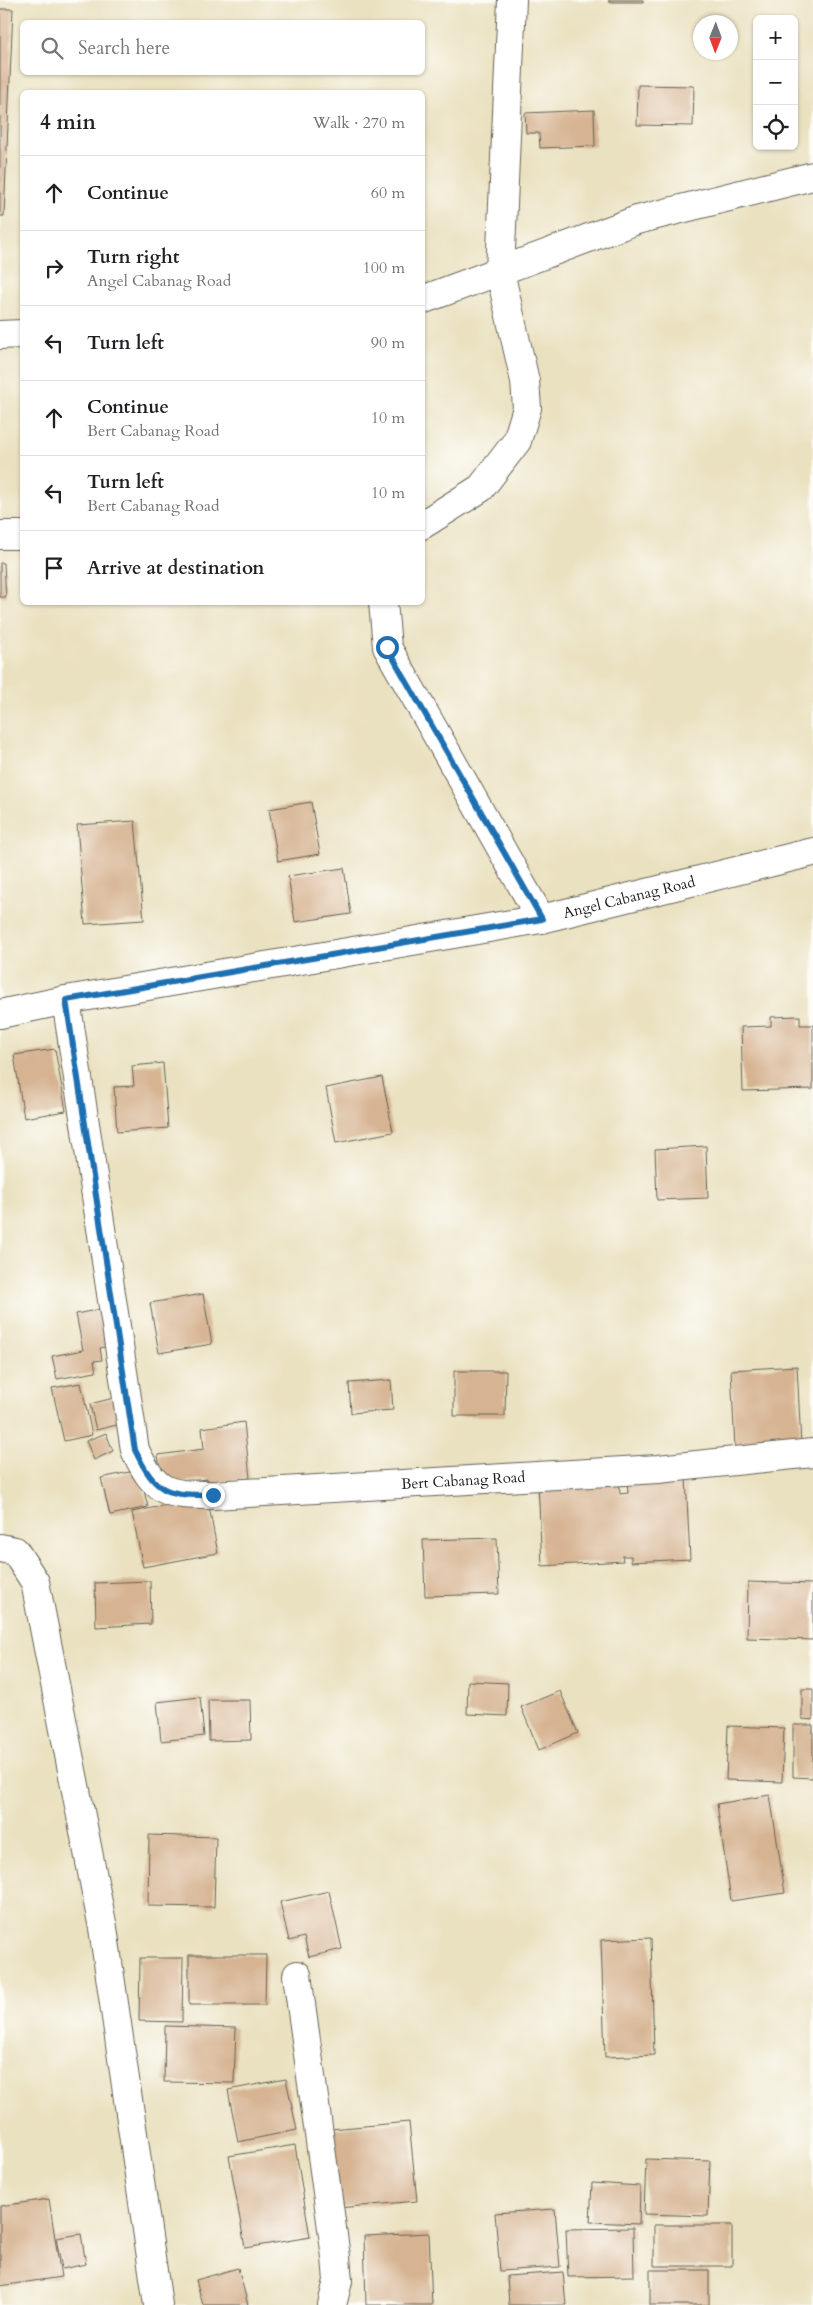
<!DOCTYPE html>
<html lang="en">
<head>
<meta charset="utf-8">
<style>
	body { margin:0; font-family:Cardo,serif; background:#f2f2f2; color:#202124 }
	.controls { position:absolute; right:15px; top:15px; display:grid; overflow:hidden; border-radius:8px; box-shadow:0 1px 4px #0004 }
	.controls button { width:45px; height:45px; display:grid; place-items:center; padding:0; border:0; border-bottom:1px solid #e0e0e0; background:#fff; color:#202124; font:25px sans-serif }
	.compass { position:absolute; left:693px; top:15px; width:45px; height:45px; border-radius:50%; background:#fff; box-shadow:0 1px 4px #0004; rotate:181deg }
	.stop { position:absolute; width:15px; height:15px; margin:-11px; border:4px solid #1f6fb2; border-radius:50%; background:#fff }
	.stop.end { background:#1f6fb2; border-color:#fff; box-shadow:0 1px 5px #0008 }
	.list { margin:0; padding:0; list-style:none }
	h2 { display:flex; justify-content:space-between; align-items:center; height:65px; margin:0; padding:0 20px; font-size:21px }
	h2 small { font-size:16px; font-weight:400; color:#757577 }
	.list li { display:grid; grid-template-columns:32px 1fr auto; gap:15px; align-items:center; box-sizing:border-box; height:75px; padding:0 20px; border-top:1px solid #e0e0e0 }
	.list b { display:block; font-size:19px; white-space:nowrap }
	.list p { margin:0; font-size:16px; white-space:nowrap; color:#757577 }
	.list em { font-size:16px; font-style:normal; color:#757577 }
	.icon { flex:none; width:28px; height:28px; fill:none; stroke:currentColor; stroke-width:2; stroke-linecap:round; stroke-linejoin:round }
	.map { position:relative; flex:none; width:813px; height:2305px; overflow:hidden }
	.search { position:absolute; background:#fff; box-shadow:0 1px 4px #0004; left:20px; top:20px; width:405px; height:55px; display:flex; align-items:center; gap:12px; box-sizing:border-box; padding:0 18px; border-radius:8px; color:#757577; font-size:19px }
	.panel { position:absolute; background:#fff; box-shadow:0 1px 4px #0004; left:20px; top:90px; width:405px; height:515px; border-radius:8px }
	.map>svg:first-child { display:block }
</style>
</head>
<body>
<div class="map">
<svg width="813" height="2305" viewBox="0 0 813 2305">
	<rect width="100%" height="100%" fill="#fdfcf7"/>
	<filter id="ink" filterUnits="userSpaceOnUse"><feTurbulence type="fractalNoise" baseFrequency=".02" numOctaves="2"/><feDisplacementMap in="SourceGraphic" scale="10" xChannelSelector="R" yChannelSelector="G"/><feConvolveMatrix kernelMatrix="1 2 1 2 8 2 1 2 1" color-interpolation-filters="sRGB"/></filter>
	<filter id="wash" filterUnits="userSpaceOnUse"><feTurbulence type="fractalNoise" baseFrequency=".0096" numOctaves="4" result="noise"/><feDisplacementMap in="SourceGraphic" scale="20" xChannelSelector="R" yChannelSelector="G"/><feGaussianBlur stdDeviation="1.12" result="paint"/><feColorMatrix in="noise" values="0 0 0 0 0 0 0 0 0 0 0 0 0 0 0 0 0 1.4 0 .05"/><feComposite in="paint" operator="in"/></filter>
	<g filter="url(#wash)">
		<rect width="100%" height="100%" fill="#eae1c0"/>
		<g id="blocks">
			<path fill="#d6b391" d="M609 0H643V2H609Z
				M0 9H13L4 216H0Z
				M638 85 694 86 693 126 637 125Z
				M594 110 595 146 540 148 539 133H526L525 113Z
				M0 563H4L6 597H0Z
				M311 802 320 854 278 861 269 809Z
				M135 821 144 920 85 924 77 825Z
				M344 868 351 914 295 922 288 876Z
				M800 1016V1025H813V1089L743 1091 741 1027 771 1026V1017Z
				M55 1049 66 1111 24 1118 14 1055Z
				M163 1063 168 1128 117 1132 114 1087 134 1086 132 1066Z
				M382 1077 393 1132 336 1143 326 1088Z
				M706 1146 708 1198 657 1200 655 1149Z
				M203 1294 212 1344 159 1353 150 1303Z
				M106 1308 113 1345 100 1348 102 1360 94 1361 96 1372 57 1379 52 1356 83 1350 76 1314Z
				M797 1366 801 1445 735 1448 731 1370Z
				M454 1371H506L505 1416H454Z
				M391 1380 393 1410 351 1413 349 1383Z
				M81 1383 92 1435 64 1441 52 1388Z
				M114 1398 121 1424 96 1430 90 1404Z
				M244 1422 250 1478 209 1483 208 1479 162 1484 158 1455 204 1449 202 1428Z
				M106 1433 113 1451 94 1460 86 1441Z
				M139 1470 148 1507 110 1515 101 1478Z
				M686 1478 690 1559 631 1562V1556H622L623 1561 542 1566 538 1483 619 1480 620 1494 628 1493 627 1481Z
				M207 1497 218 1553 143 1567 132 1512Z
				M497 1538 499 1594 425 1596 423 1540Z
				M150 1581 151 1624 96 1627 95 1583Z
				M748 1582 813 1584V1640L747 1638Z
				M468 1681 508 1683 507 1716 467 1714Z
				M802 1689H813V1720L802 1719Z
				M560 1691 578 1733 539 1750 521 1707Z
				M200 1697 204 1736 161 1741 157 1702Z
				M208 1700H250L251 1740 209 1741Z
				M793 1725H813V1778L793 1777Z
				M728 1726 784 1728 782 1782 726 1780Z
				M770 1795 785 1893 731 1901 717 1804Z
				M149 1835 216 1837 214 1907 148 1906Z
				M329 1891 342 1949 309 1957 304 1937 289 1941 280 1902Z
				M651 1938 654 2055 605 2057 601 1940Z
				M189 1955H266L265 2005H189Z
				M140 1958H183L182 2022 139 2021Z
				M165 2026 236 2028 234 2083 164 2082Z
				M286 2079 297 2130 238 2142 228 2090Z
				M409 2122 417 2201 338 2208 331 2129Z
				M295 2145 310 2237 245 2248 229 2156Z
				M646 2159 710 2161 708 2216 644 2214Z
				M592 2183 640 2186 639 2224 590 2222Z
				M49 2199 61 2277 0 2286V2206Z
				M555 2209 560 2267 500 2271 495 2213Z
				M654 2225H732V2266H654Z
				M633 2228 634 2276 568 2277 566 2229Z
				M429 2233 432 2305H366L364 2236Z
				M81 2234 86 2264 62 2269 56 2238Z
				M238 2268 248 2305H203L196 2280Z
				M650 2270H709V2305H650Z
				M563 2272 566 2305H509L507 2276Z"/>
		</g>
	</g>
	<g filter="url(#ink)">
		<use href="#blocks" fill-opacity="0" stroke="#646155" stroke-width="1"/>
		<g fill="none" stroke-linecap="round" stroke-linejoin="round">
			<defs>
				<g id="minor">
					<path d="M422 300 637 220 813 176"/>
					<path d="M0 335 22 334"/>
					<path d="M422 525 481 488 517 441 527 408 525 381 500 272 512 0"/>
					<path d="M0 535H22"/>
					<path d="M383 602 387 647 541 919"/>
					<path id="s1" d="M66 1000 135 1450C156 1494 166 1495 213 1495L658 1469 813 1453"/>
					<path id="s2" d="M0 1014 66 1000 541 919 813 852"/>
					<path d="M0 1548 15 1551 35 1582 103 1928 158 2305"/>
					<path d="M297 1975 336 2257 338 2281 332 2305"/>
				</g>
			</defs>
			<use href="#minor" stroke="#646155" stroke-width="30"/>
			<use href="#minor" stroke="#fff" stroke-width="28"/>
		</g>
	</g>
	<g fill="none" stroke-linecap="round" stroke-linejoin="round" filter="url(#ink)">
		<path stroke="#1f6fb2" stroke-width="6" d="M213 1495C166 1495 156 1494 135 1450L66 1000 542 919 387 647"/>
	</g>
	<g text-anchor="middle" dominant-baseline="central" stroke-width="5" stroke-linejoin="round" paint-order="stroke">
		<g font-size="15" fill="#1c1c1c" stroke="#fdfcf7">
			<text stroke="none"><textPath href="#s2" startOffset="640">Angel Cabanag Road</textPath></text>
			<text stroke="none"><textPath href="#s1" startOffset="805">Bert Cabanag Road</textPath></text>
		</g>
	</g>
</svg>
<div class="controls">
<button>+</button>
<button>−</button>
<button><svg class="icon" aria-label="locate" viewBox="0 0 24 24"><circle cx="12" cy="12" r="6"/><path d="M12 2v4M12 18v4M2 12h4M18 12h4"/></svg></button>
</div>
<svg class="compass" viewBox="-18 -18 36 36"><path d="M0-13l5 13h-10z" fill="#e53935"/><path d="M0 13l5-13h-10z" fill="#757577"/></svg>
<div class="stop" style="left:387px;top:647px"></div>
<div class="stop end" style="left:213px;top:1495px"></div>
<div class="search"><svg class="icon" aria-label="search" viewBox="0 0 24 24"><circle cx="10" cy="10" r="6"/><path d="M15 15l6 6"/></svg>Search here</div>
<section class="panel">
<h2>4 min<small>Walk · 270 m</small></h2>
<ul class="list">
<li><svg class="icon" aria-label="ahead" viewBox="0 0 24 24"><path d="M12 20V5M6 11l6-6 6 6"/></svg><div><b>Continue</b></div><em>60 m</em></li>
<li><svg class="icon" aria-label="right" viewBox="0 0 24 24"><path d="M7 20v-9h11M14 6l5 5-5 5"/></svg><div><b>Turn right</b><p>Angel Cabanag Road</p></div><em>100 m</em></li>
<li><svg class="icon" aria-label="left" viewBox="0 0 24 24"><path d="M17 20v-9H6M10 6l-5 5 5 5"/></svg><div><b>Turn left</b></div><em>90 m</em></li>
<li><svg class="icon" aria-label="ahead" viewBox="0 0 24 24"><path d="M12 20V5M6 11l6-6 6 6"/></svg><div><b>Continue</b><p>Bert Cabanag Road</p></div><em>10 m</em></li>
<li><svg class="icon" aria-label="left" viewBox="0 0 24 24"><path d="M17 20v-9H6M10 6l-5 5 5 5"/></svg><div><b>Turn left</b><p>Bert Cabanag Road</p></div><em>10 m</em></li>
<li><svg class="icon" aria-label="arrive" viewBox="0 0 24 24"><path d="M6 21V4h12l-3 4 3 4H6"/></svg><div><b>Arrive at destination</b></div></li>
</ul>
</section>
</div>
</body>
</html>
